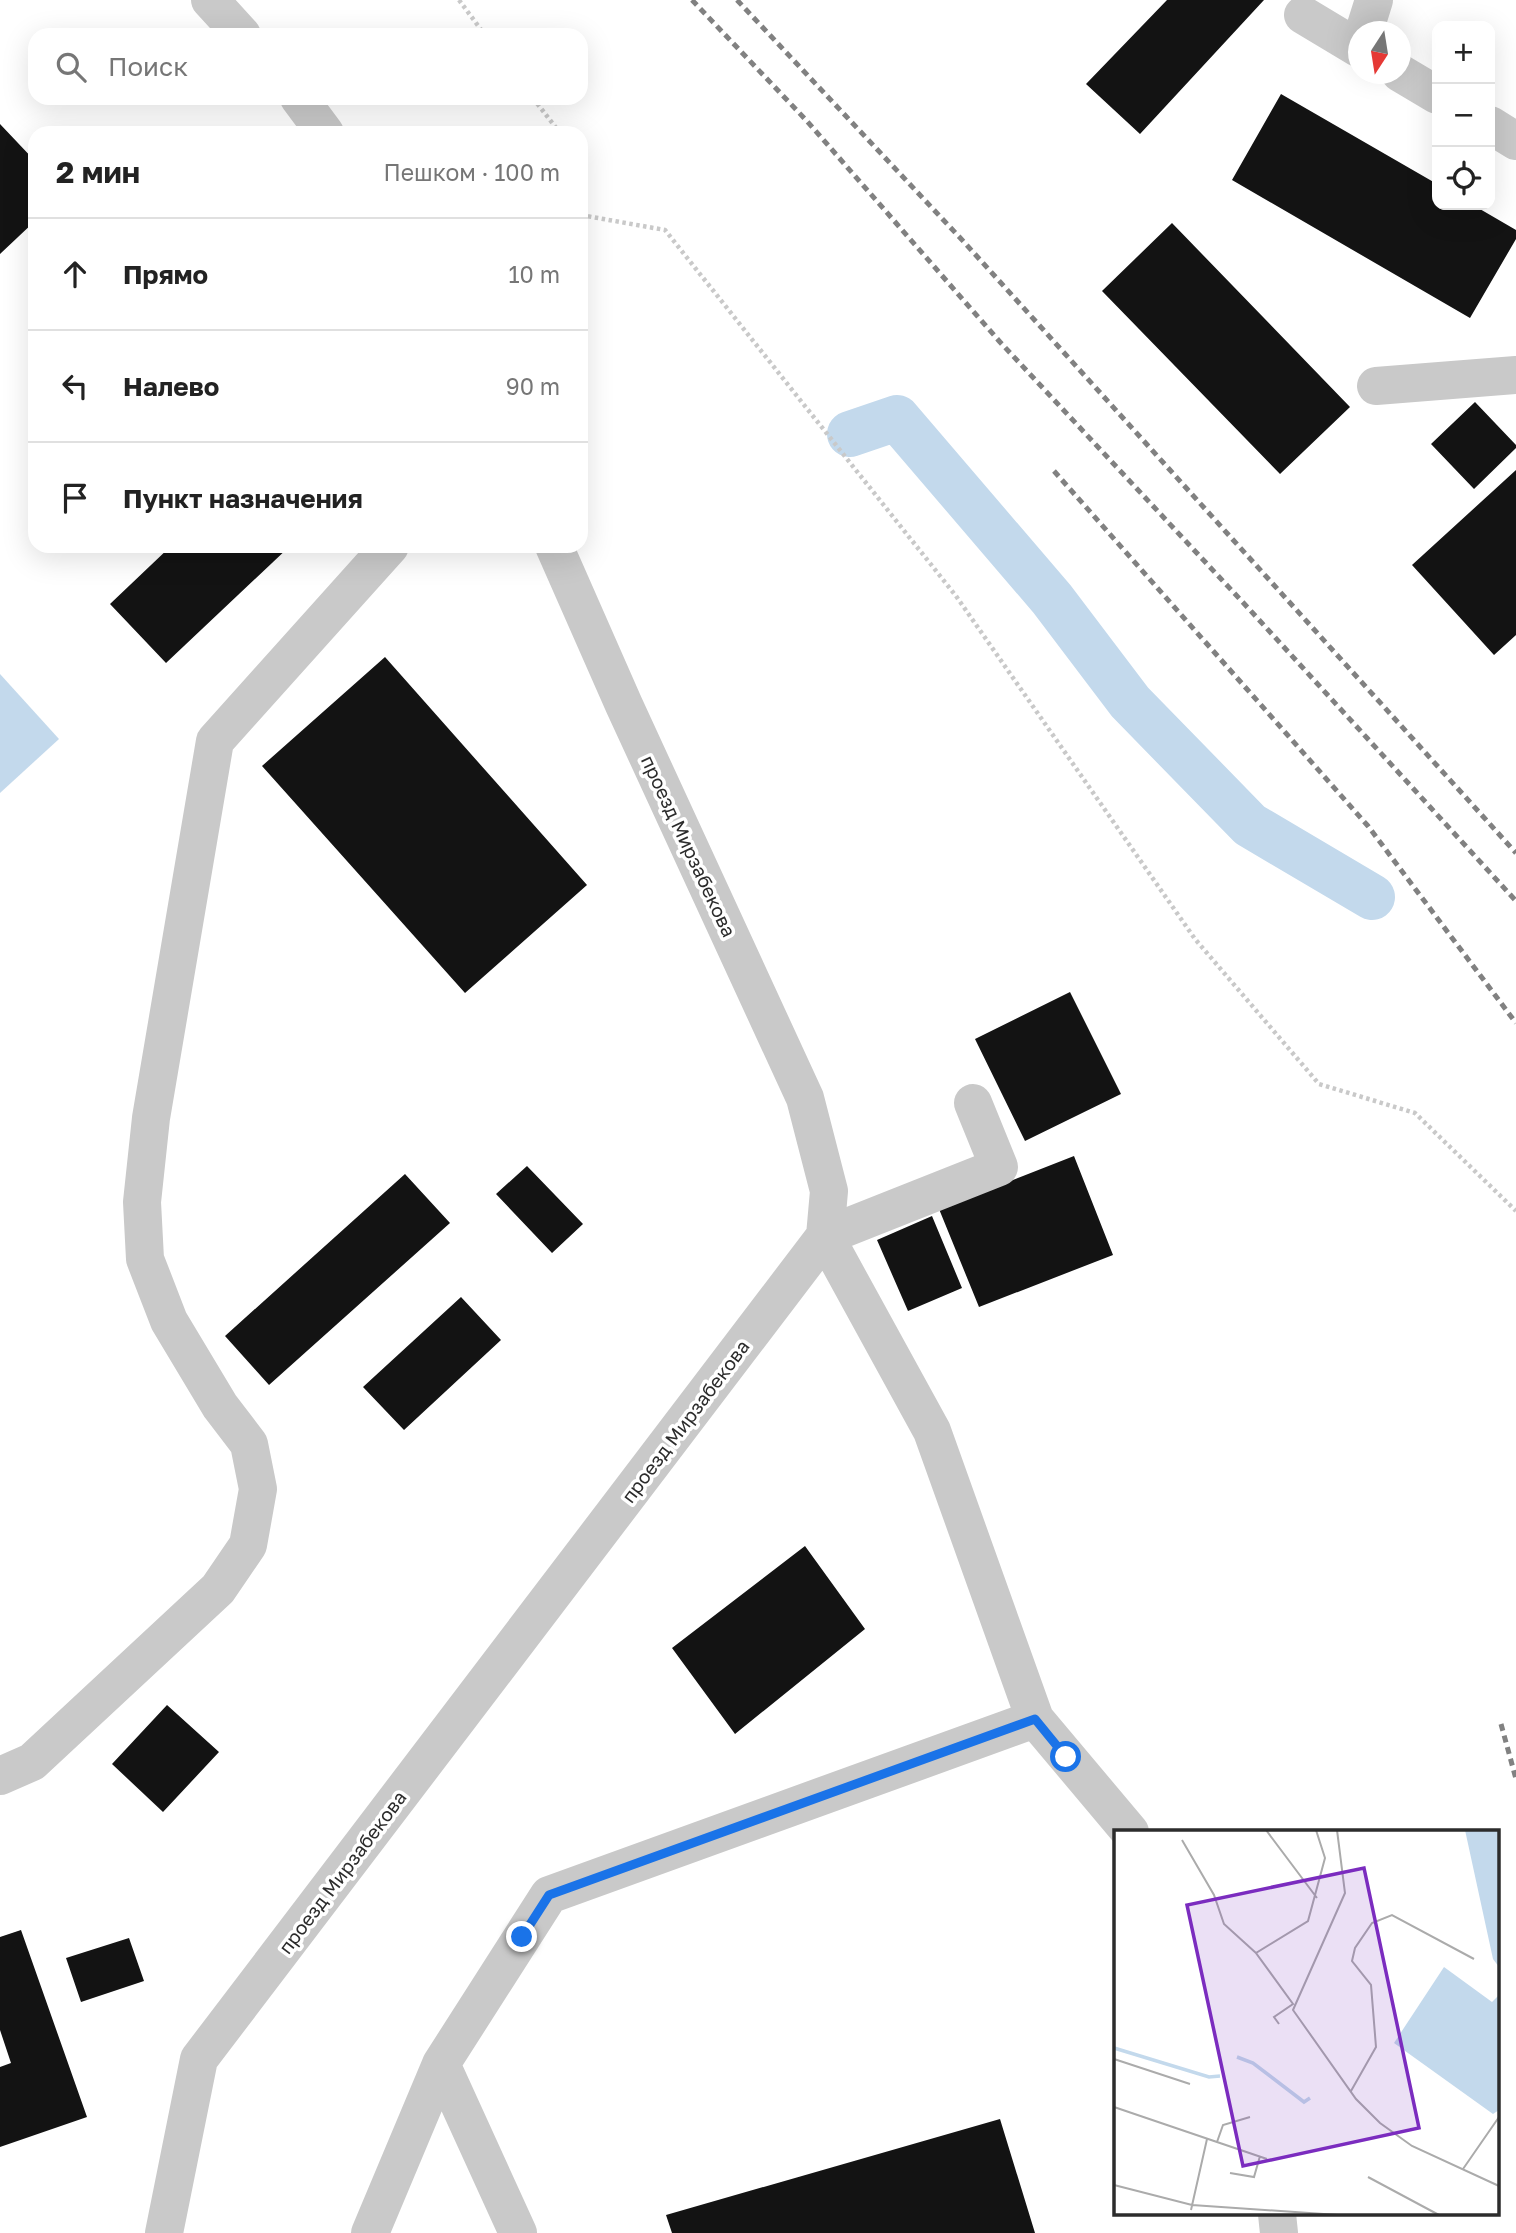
<!DOCTYPE html>
<html lang="ru">
<head>
<meta charset="utf-8">
<style>
	body { margin:0; font-family:"Golos Text",sans-serif; background:#f6f6f6; color:#222 }
	.controls { position:absolute; right:21px; top:21px; display:grid; overflow:hidden; border-radius:14px; box-shadow:0 7px 28px #0002 }
	.controls button { width:63px; height:63px; display:grid; place-items:center; padding:0; border:0; border-bottom:2px solid #e0e0e0; background:#fff; color:#222; font:35px sans-serif }
	.compass { position:absolute; left:1348px; top:21px; width:63px; height:63px; border-radius:50%; background:#fff; box-shadow:0 7px 28px #0002; rotate:192deg }
	.stop { position:absolute; width:21px; height:21px; margin:-16px; border:5px solid #1a73e8; border-radius:50%; background:#fff }
	.stop.end { background:#1a73e8; border-color:#fff; box-shadow:0 2px 7px #0008 }
	.list { margin:0; padding:0; list-style:none }
	h2 { display:flex; justify-content:space-between; align-items:center; height:91px; margin:0; padding:0 28px; font-size:30px }
	h2 small { font-size:23px; font-weight:400; color:#767676 }
	.list li { display:grid; grid-template-columns:46px 1fr auto; gap:21px; align-items:center; box-sizing:border-box; height:112px; padding:0 28px; border-top:2px solid #e0e0e0 }
	.list b { display:block; font-size:26px; white-space:nowrap }
	.list em { font-size:23px; font-style:normal; color:#767676 }
	.icon { flex:none; width:38px; height:38px; fill:none; stroke:currentColor; stroke-width:2; stroke-linecap:round; stroke-linejoin:round }
	.map { position:relative; flex:none; width:1516px; height:2233px; overflow:hidden }
	.search { position:absolute; background:#fff; box-shadow:0 7px 28px #0002; left:28px; top:28px; width:560px; height:77px; display:flex; align-items:center; gap:18px; box-sizing:border-box; padding:0 24px; border-radius:21px; color:#767676; font-size:26px }
	.panel { position:absolute; background:#fff; box-shadow:0 7px 28px #0002; left:28px; top:126px; width:560px; height:427px; border-radius:21px }
	.map>svg:first-child { display:block }
</style>
</head>
<body>
<div class="map">
<svg width="1516" height="2233" viewBox="0 0 1516 2233">
	<rect width="100%" height="100%" fill="#fff"/>
	<path fill="#c3d9ec" d="M0 674 59 739 0 793Z"/>
	<g fill="none" stroke-linecap="round" stroke-linejoin="round">
		<path stroke="#c3d9ec" stroke-width="46" d="M850 434 897 418 1052 599 1130 702 1250 825 1372 897"/>
	</g>
	<path fill="#131313" d="M1167 0H1264L1140 134 1086 84Z
		M1281 94 1437 184V205H1473L1516 230V239L1470 318 1232 180Z
		M0 124 35 161V221L0 254Z
		M1172 223 1350 407 1280 474 1102 291Z
		M1475 402 1516 445V448L1474 489 1431 444Z
		M1516 470V635L1494 655 1412 565Z
		M171 546H290L166 663 110 604Z
		M385 657 587 885 465 993 262 766Z
		M1070 992 1121 1094 1025 1141 975 1039Z
		M1074 1156 1113 1255 979 1307 939 1209Z
		M527 1166 583 1224 552 1253 496 1194Z
		M405 1174 450 1223 269 1385 225 1336Z
		M932 1216 962 1288 908 1311 877 1240Z
		M461 1297 501 1340 404 1430 363 1387Z
		M805 1546 865 1629 735 1734 672 1648Z
		M167 1705 219 1752 163 1812 112 1764Z
		M21 1930 87 2117 0 2147V2067L11 2063 0 2030V1937Z
		M129 1938 144 1981 81 2002 66 1958Z
		M1000 2119 1035 2233H672L666 2215Z"/>
	<g fill="none" stroke-linecap="round" stroke-linejoin="round">
		<path stroke="#c9c9c9" stroke-width="4.5" stroke-dasharray="3.5 3.5" stroke-linecap="butt" d="M459 0 485 35
			M533 98 560 133
			M581 215 665 230 956 596 1195 939 1319 1084 1415 1113 1516 1211"/>
		<path stroke="#c9c9c9" stroke-width="38" d="M210 0 242 35
			M1303 15 1358 48
			M1364 32 1374 0
			M1400 73 1437 95
			M299 98 325 133
			M1490 125 1516 141
			M1376 386 1516 375
			M1035 1719 1130 1832
			M0 1776 32 1762 218 1589 248 1545 258 1489 249 1444 220 1406 169 1321 145 1259 142 1202 151 1118 215 741 390 546
			M441 2064 518 2233
			M1277 2214 1279 2233
			M164 2233 199 2059 825 1236 829 1191 805 1098 624 705 554 546
			M370 2233 441 2064 549 1895 1035 1719 932 1431 825 1236 999 1167 973 1103"/>
		<path stroke="#818181" stroke-width="5" stroke-dasharray="7 5" stroke-linecap="butt" d="M692 0 806 120 1000 342 1250 610 1516 901
			M737 0 964 242 1516 853
			M1054 471 1368 826 1516 1023
			M1501 1724 1516 1779"/>
	</g>
	<g fill="none" stroke-linecap="round" stroke-linejoin="round">
		<path stroke="#1a73e8" stroke-width="9" d="M522 1937 549 1895 1035 1719 1066 1757"/>
	</g>
	<g text-anchor="middle" dominant-baseline="central" stroke-width="7" stroke-linejoin="round" paint-order="stroke">
		<g font-size="19" fill="#2c2c2c" stroke="#fff">
			<text transform="translate(689 846) rotate(65)">проезд Мирзабекова</text>
			<text transform="translate(685 1421) rotate(-53)">проезд Мирзабекова</text>
			<text transform="translate(342 1872) rotate(-53)">проезд Мирзабекова</text>
		</g>
	</g>
	<g transform="translate(1114 1830)">
		<rect width="385" height="385" fill="#fff"/>
		<path d="M351 0H385V137L379 129ZM330 137 378 172 385 165V280L379 284 280 213Z" fill="#c3d9ec"/>
		<path fill="none" stroke="#c3d9ec" stroke-width="3.5" d="M0 218 95 247 106 246M123 227 139 233 190 272 196 268"/>
		<path fill="none" stroke="#ababab" stroke-width="2" d="M152 0 203 68M223 0 231 63 179 180 242 269 266 293 298 316 385 356M68 10 100 65 110 94 142 123M165 194 160 187 179 174 142 123 194 91 211 28 202 0M0 229 76 254M237 261 262 217 257 155 238 131 241 118 258 93 278 85 360 129M0 277 153 329M103 312 109 295 136 287M349 339 385 287M116 343 140 347 146 326M254 347 325 385M0 355 78 375 224 385M77 380 93 309"/>
		<path fill="#7b2cbf" fill-opacity="0.15" stroke="#7b2cbf" stroke-width="3.5" d="M250 38 305 298 129 336 73 75Z"/>
		<rect width="385" height="385" fill="none" stroke="#2c2c2c" stroke-width="3.5"/>
	</g>
</svg>
<div class="controls">
<button>+</button>
<button>−</button>
<button><svg class="icon" aria-label="locate" viewBox="0 0 24 24"><circle cx="12" cy="12" r="6"/><path d="M12 2v4M12 18v4M2 12h4M18 12h4"/></svg></button>
</div>
<svg class="compass" viewBox="-18 -18 36 36"><path d="M0-13l5 13h-10z" fill="#e53935"/><path d="M0 13l5-13h-10z" fill="#767676"/></svg>
<div class="stop" style="left:1066px;top:1757px"></div>
<div class="stop end" style="left:522px;top:1937px"></div>
<div class="search"><svg class="icon" aria-label="search" viewBox="0 0 24 24"><circle cx="10" cy="10" r="6"/><path d="M15 15l6 6"/></svg>Поиск</div>
<section class="panel">
<h2>2 мин<small>Пешком · 100 m</small></h2>
<ul class="list">
<li><svg class="icon" aria-label="ahead" viewBox="0 0 24 24"><path d="M12 20V5M6 11l6-6 6 6"/></svg><div><b>Прямо</b></div><em>10 m</em></li>
<li><svg class="icon" aria-label="left" viewBox="0 0 24 24"><path d="M17 20v-9H6M10 6l-5 5 5 5"/></svg><div><b>Налево</b></div><em>90 m</em></li>
<li><svg class="icon" aria-label="arrive" viewBox="0 0 24 24"><path d="M6 21V4h12l-3 4 3 4H6"/></svg><div><b>Пункт назначения</b></div></li>
</ul>
</section>
</div>
</body>
</html>
